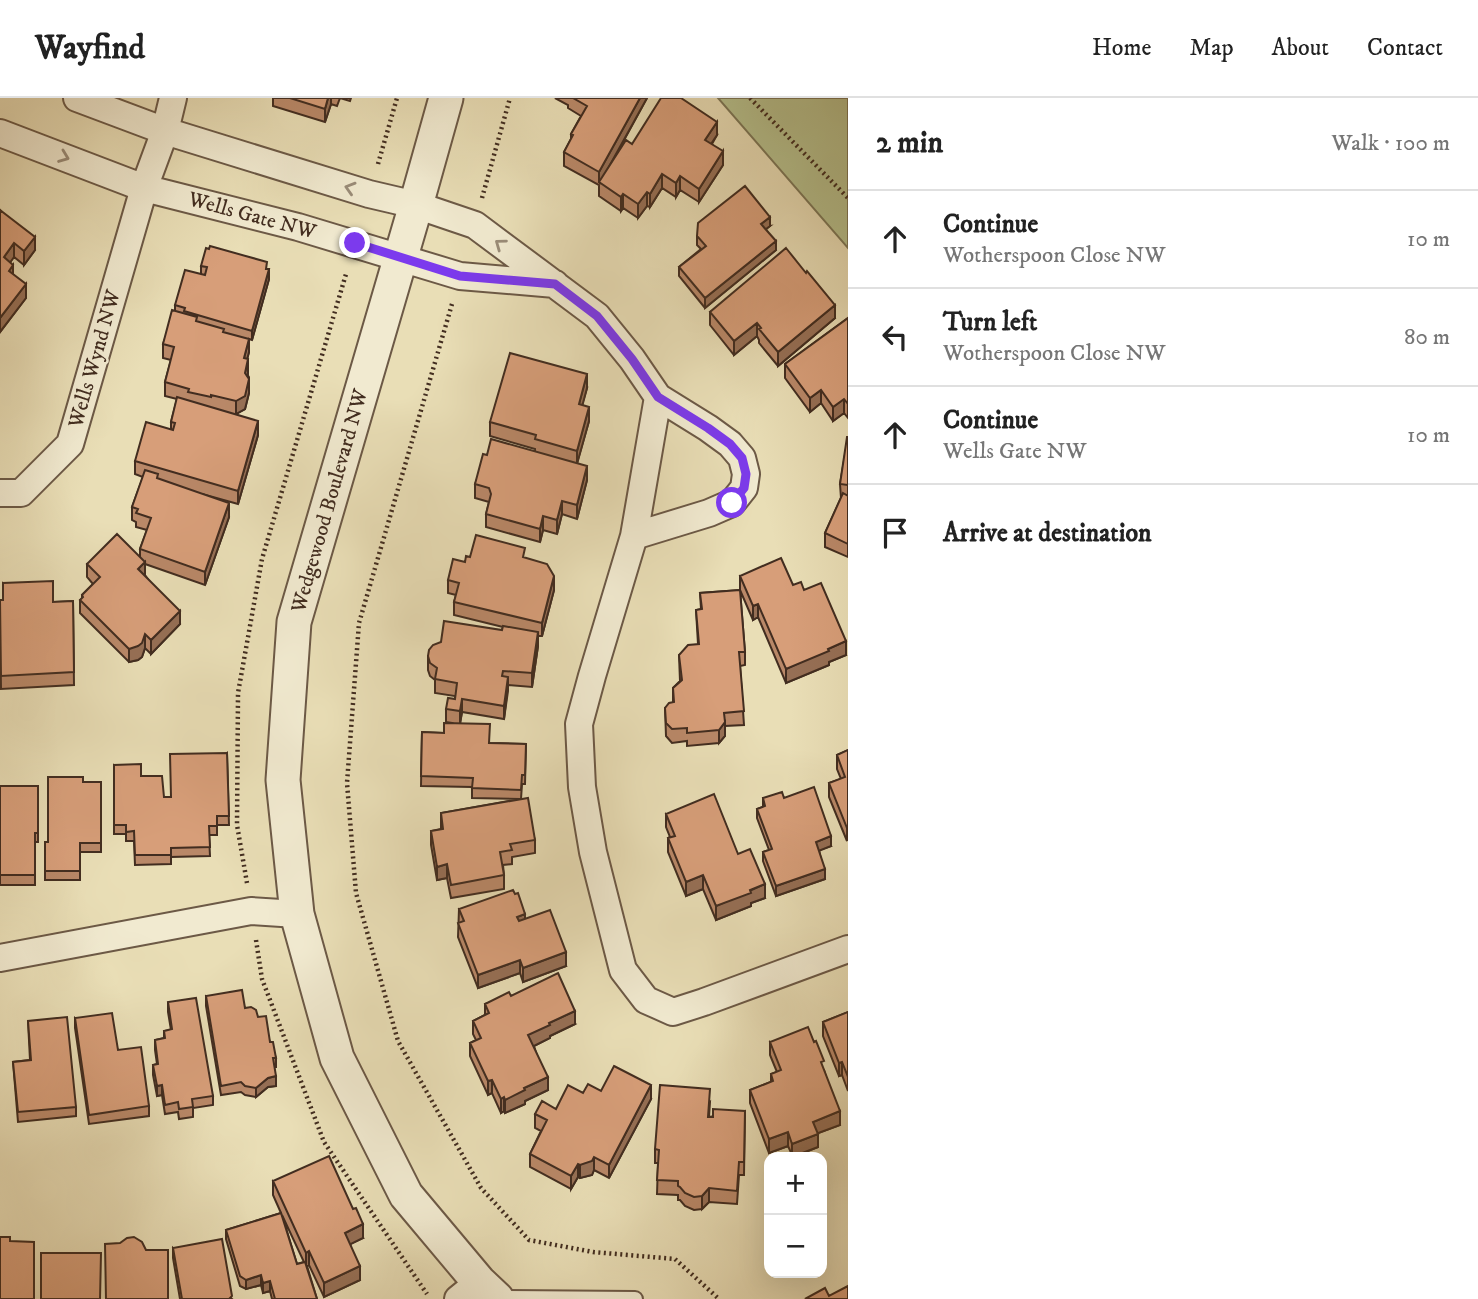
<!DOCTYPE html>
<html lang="en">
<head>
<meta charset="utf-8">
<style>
	body { margin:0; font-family:"IM FELL DW Pica",serif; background:#f6f6f6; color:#222 }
	.controls { position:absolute; right:21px; bottom:21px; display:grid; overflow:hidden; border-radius:14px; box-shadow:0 7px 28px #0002 }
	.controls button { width:63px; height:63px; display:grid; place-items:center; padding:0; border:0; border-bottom:2px solid #e0e0e0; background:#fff; color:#222; font:35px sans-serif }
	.stop { position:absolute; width:21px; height:21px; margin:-16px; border:5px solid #7c3aed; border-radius:50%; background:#fff }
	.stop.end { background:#7c3aed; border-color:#fff; box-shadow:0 2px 7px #0008 }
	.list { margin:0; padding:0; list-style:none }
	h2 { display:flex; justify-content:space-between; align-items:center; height:91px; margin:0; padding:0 28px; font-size:30px }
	h2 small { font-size:23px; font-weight:400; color:#767676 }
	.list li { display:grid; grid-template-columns:46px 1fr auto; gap:21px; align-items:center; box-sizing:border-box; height:98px; padding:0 28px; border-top:2px solid #e0e0e0 }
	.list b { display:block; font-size:26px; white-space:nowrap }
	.list p { margin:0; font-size:23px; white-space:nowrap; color:#767676 }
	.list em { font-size:23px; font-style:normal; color:#767676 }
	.icon { flex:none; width:38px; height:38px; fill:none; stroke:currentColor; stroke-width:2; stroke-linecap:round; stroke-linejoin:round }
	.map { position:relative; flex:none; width:848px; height:1201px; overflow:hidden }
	header { display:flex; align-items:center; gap:42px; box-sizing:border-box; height:98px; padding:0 35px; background:#fff; border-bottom:2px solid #e0e0e0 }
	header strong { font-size:33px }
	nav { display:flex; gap:38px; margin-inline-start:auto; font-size:24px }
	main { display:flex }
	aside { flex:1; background:#fff }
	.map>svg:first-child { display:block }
</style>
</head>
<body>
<header>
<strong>Wayfind</strong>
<nav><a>Home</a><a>Map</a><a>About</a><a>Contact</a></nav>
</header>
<main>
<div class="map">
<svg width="848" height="1201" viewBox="0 0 848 1201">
	<rect width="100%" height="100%" fill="#e9deb6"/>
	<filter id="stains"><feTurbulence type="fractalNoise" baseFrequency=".00286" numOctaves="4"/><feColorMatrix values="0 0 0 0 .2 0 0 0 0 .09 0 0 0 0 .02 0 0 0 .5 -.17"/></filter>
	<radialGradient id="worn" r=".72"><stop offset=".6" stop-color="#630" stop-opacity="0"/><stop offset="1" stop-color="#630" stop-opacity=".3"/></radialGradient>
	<path fill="#b6c18e" stroke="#7c7757" stroke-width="2" d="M718 0H848V150Z"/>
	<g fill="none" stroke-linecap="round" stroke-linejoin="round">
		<defs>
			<path id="service" d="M497 1200 635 1201"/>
			<path id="minor" d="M77 0 165 33 369 96 416 107 475 127 597 218 632 261 658 299 708 330 730 346 742 360 746 376 744 390 732 405 709 415 634 438
				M0 35 144 90 298 129 460 178 555 186
				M658 299 634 438 592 578 579 626 582 689 593 754 623 872 646 902 673 914 704 904 848 851
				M0 395H21L70 346 144 90 165 33 173 0
				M0 860 251 813 297 816
				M458 1201 479 1184"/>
			<path id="tertiary" d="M446 0 416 107 294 524 283 682 297 816 337 960 406 1097 479 1184 497 1201"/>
		</defs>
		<use href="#service" stroke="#6c5946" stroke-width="18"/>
		<use href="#minor" stroke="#6c5946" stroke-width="30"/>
		<use href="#tertiary" stroke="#6c5946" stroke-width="37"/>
		<path stroke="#422d20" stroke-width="4.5" stroke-dasharray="2 3.5" stroke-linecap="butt" d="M750 0 848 100
			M378 66 397 0
			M482 100 510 0
			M452 206 359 525 347 685 356 795 398 943 481 1090 529 1142 593 1154 675 1161 719 1201
			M247 785 237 727 238 595 262 461 346 176
			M256 842 262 881 324 1044 427 1196"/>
		<use href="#service" stroke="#f1ead0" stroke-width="14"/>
		<use href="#minor" stroke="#f1ead0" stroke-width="26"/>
		<use href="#tertiary" stroke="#f1ead0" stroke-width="33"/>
	</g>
	<path fill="#b98868" stroke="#422d20" stroke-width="2" fill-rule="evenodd" d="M273 0H351L350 3 340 0 337 8 331 6 325 24 273 8Z
		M555 0H647L611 66 632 46 717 37 712 46 723 67 699 104 680 92 676 99 662 90 650 109 647 108 638 120 623 110 621 113 599 98V87L564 68V54L571 41V36L581 18 568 10V7Z
		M0 112 35 152 24 167 14 159 10 164 13 176 26 200 0 234Z
		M770 128 766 131 776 152 705 210 679 178V169L701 151 697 147V138Z
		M201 168 267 171 269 181 252 242 249 241V254L247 261 249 295 245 311 236 316 258 337 238 406 202 396 229 419 205 487 145 466V477L180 526 151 556 145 550 142 559 138 562 129 564 80 515V502L82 501V497L93 486 87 479V466L140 460V451L147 432 136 429V424L132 422V409L143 379 135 376V363L171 331V324L177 301 165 298V284L171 262 163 260V246L175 213V207L201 176Z
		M806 175 835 220 778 268 759 245V242L757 238 734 257 710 227V214Z
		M848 220V320L844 315 833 323 821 305 810 314 785 280V266Z
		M587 290 582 307 589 323 577 365 587 382 577 421 562 416 557 436 543 432 540 444 486 429V416L489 404 475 400V386L487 357 535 354V351L490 338V324Z
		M848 339V459L825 449V435L841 400 840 386Z
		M470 459 525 460 554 492 542 538H538V548L532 589 508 587 504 621 462 614 460 625 490 645 526 646 525 686H522L521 701 535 742V755L512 759V766L503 767 504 777V791L451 800 447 780 437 782 431 747V733L441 731V715L520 701 472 700V689L421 688 422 634 444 635 452 625 446 624V611L455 601V598L435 595V582L430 578 428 572V558L502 532 503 529 454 517V504L456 497 448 495V482Z
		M740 478 793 487 804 492 846 557 829 564V567L786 585 758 519 753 522 740 492 745 554V567L740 568 744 627 725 628V638L719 645 687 648V643L672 645 666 638 665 610 673 604V590L680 583 679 557 698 546 696 512 701 511 700 495 740 492Z
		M3 485 53 504 73 503 74 587 1 591 0 526 3 502Z
		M848 652 847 743 829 699V685L841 681 837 671V657Z
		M227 655 229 727H217V737H209L210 758 171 759V766L135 767 134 743H126V736H114V667L141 678 164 699H171Z
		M83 684H101V754H80V782H45V744H48Z
		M0 688H38V744H35V787H0Z
		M763 700H784L831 748 819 752 825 781 776 798 763 763V754L769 752 757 720V711L763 709Z
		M666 716 738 756 765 800 751 805V808L716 822 703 791 686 798 668 754V740L670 739 666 729Z
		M459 811 525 821 566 868 523 884 520 875 478 890 458 839Z
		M206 898 245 910 258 919 270 944 276 960V969H274L276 988 268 989 256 999 245 997 241 994 221 997 206 908Z
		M511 898 575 926 550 938V940L534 948 548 992 525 1003V1006L505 1015 504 1013 501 1015 492 995 488 997 470 958V945L476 942 473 936V923L485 917V906Z
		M168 904 213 998V1007L193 1010V1019L179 1021 178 1014 165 1016 162 997 157 998 153 977V967L157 966 155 952V942L164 940V933L171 932 168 914Z
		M848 914V993L842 977 839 978 823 938V924Z
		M75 920 118 952 149 1008V1018L89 1026 75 930Z
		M28 923 76 1009V1018L18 1024 13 964 30 962Z
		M770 944 824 972 840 1027 818 1035V1049L793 1059 788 1048 769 1055 750 1005V992L771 984V976L777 974 770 957Z
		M601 993 651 1001 609 1080 594 1072 592 1077 580 1080 578 1079 571 1091 530 1069V1056L541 1033 535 1030V1016L556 1011 583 995Z
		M710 1004 709 1019 745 1013 744 1077H739L737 1106 709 1104 702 1111 694 1112 685 1108 680 1102H678V1097L657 1096 658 1065H655V1051Z
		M273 1083 363 1140 350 1146 360 1182 324 1199 309 1167 307 1168 317 1201H272L270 1193 263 1195 261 1187 246 1191 240 1188 226 1141V1132L281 1115 273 1097ZM282 1117 304 1164 297 1166Z
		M173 1150 232 1201H180L173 1160Z"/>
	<path fill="#966f55" stroke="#422d20" stroke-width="2" d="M328 0H331V6L325 24V11Z
		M640 0H647L600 85 599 84V74Z
		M717 24V37L705 55V42Z
		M723 53V67L699 104V91Z
		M662 76V90L650 109V96Z
		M680 78V92L676 99V85Z
		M647 94V108L638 120V106Z
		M623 96V110L621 113V99Z
		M770 119V128L761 135V126Z
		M35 139V152L24 167V153Z
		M776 143V152L705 210V200Z
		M14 145V159L4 173V159Z
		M13 167V180L9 173Z
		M269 171V181L252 242V233Z
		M26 186V200L0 234V220Z
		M835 207V220L778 268V254Z
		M757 225V238L734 257V243Z
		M249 241V254L244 274V260Z
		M248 261V275L245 288V275Z
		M587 276V290L579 320V306Z
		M249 281V295L245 311 236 316V303Z
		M821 292V305L810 314V300Z
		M844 301V315L833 323V309Z
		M589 309V323L577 366V353Z
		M258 323V337L238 406V393Z
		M587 368V382L577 421V407Z
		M562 403V416L557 436V422Z
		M229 405V419L205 487V474Z
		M543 418V432L540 444V431Z
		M145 464V478L138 471Z
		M554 478V492L542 538V525Z
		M758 506V519L753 522V508Z
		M180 513V526L151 556V542Z
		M538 534V548L532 589V575Z
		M145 536V550L142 559 138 562 129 564V551Z
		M846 543V557L829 564V567L786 585V571L828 551Z
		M508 579V593L504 621V608Z
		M462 601V614L460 626V613Z
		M725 624V638L719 645V632Z
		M831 738V748L816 754V744Z
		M447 766V780L437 782V769Z
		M825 771V781L776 798V788Z
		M703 777V791L686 798V784Z
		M765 786V800L751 805V808L716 822V808Z
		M525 816V829L517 832V819Z
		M566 854V868L523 884V870Z
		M520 862V875L478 890V877Z
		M575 913V926L550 938V940L528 951V937L549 925Z
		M842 964V977L839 978V965Z
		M276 978V988L268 989 256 999V990L268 980Z
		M548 979V992L525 1003V1006L505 1015V1002L524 990Z
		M492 982V995L488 997V983Z
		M162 987V997L157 998V988Z
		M651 987V1001L609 1080V1067Z
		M504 999V1013L501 1015V1001Z
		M840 1013V1027L813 1037V1024Z
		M788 1034V1048L769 1055V1041Z
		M818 1036V1049L792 1059V1046Z
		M594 1059V1072L592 1077 580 1080V1067Z
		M578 1066V1079L571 1091V1078Z
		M709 1090V1104L702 1111V1098Z
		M363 1126V1140L345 1149V1135Z
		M309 1153V1167L306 1169V1155Z
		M360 1168V1182L324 1199V1185Z
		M261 1177V1187L246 1191V1182Z
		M270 1183V1193L263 1195V1185Z"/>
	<path fill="#d79e79" stroke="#422d20" stroke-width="2" d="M290 0H328L325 11Z
		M573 0H640L599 74 564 54 573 37 571 36 587 8Z
		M661 0H681L717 24 705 42 723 53 699 91 680 78 676 85 662 76 650 96 647 94 638 106 623 96 621 99 599 84 626 42 632 46Z
		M745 88 770 119 761 126 776 143 705 200 679 169 706 148 697 138 698 125Z
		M0 112 35 139 24 153 14 145 4 159 13 167 9 173 26 186 0 220Z
		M210 148 267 164 266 171H269L252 233 184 213 185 210 175 207 185 172 205 177 207 169 201 168 206 150 209 151Z
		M786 150 806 175 807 173 835 207 778 254 759 231 761 230 757 225 734 243 710 214Z
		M172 212 197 219 196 223 224 231 223 234 249 241 244 260 248 261 245 275 249 281 245 298 236 303 211 297V299L188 294 189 291 165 284 174 249 163 246Z
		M848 220V306L844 301 833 309 821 292 810 300 785 266Z
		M510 255 587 276 579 306 589 309 577 353 535 341 536 337 490 324Z
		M177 299 258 323 238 393 135 363 146 324 173 332 175 325 171 324Z
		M847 339H848V387L840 386Z
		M491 341 587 368 577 407 562 403 557 422 543 418 540 431 486 416 491 396 489 390 475 386 483 356 487 357Z
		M145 372 158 376 157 380 229 405 205 474 140 451 151 420 136 415 138 411 132 409Z
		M843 395 848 398V446L825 435Z
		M117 436 145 464 138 471 180 513 151 542 145 536 142 545 138 548 129 551 80 502 83 499 82 497 100 479 87 466Z
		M476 437 525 450 523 459 547 466 554 478 542 525 454 504 459 485 448 482 453 461 465 464 466 458 470 459Z
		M781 460 793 487 801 484 804 492 821 485 846 543 828 551 829 553 786 571 758 506 753 508 740 478Z
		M53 483V504L73 503 74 574 1 578 0 502H3V485Z
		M740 492 745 554H739L744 613 724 615 725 624 719 632 687 635V630L672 631 666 625 665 610 669 605 674 604 673 590 682 582 679 557 688 547 699 546 696 512 702 511 700 495Z
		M444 523 502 532 503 528 538 534 532 575 503 573 502 578 508 579 504 608 462 601 460 613 446 611 448 600 455 601 457 585 435 581 437 570 430 565 428 558 429 552 433 547 441 544Z
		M444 625 490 626 489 645 526 646 525 677H522L521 692 472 690 473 680 421 678 422 634 444 635Z
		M848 652V729L847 730 829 685 845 679 837 657Z
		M227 655 229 718H217V728H209L210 749 171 750V757H135L134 733 126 734V727H114V667L141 666V678H162L164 699H171L170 656Z
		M48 679H83V684H101V745H80V773H45V744H48Z
		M0 688H38V735H35V777H0Z
		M814 689 831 738 816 744 825 771 776 788 763 754 772 751 757 711 765 708 763 700 782 694 784 700Z
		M714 696 738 756 750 751 765 786 750 792 751 795 716 808 703 777 686 784 668 740 675 738 666 716Z
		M528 700 535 742 510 746 512 752 500 754 504 777 451 787 447 766 437 769 431 733 443 731 441 715Z
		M513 792 515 796 518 795 525 816 517 819 519 823 550 812 566 854 523 870 520 862 478 877 458 825 464 823 459 811Z
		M558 875 575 913 549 925 550 927 528 937 548 979 524 990 525 992 505 1002 504 999 501 1001 492 982 488 983 470 945 481 940 473 923 489 915 485 906 509 894 511 898Z
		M242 892 245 910 251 909 256 912 258 919 266 918 270 944H273L276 960H273L276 978 268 980 256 990 245 988 241 984 221 988 206 898Z
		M196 900 213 998 192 1001 193 1009 179 1011 178 1004 165 1007 162 987 157 988 153 967 158 966 155 942 165 940 164 933 172 931 168 904Z
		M848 914V979L842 964 839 965 823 924Z
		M112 915 118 952 141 949 149 1008 89 1017 75 920Z
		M67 919 76 1009 18 1014 13 964 31 962 28 923Z
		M808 929 814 944 816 943 824 963 821 964 840 1013 813 1024 818 1036 792 1046 788 1034 769 1041 750 992 773 983 771 976 781 972 770 944Z
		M614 968 651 987 609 1067 594 1059 592 1063 580 1067 578 1066 571 1078 530 1056 547 1022 535 1016 542 1003 556 1011 568 987 583 995 588 986 601 993Z
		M660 987 710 991 708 1019H713V1011L745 1013 744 1064H739L737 1093 709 1090 702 1098 694 1099 685 1095 680 1089 678 1088V1083L657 1082 659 1052 655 1051Z
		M329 1058 353 1111 356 1110 363 1126 345 1135 360 1168 324 1185 309 1153 306 1155 273 1083Z
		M281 1115 297 1166 305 1164 317 1201H275L270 1183 263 1185 261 1177 246 1182 240 1178 226 1132Z
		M0 1139H10V1143L34 1144V1201H0Z
		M134 1139 142 1144 146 1152H168V1201H106L105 1146 120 1145 127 1140Z
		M222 1141 232 1198 229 1201H182L173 1150Z
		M41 1155H101L100 1201H41Z
		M848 1188V1201H805L825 1190 829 1198Z"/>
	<defs><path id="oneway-chevron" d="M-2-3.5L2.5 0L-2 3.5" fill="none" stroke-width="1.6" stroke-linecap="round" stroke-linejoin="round" transform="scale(1.75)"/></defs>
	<g stroke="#9a8c78">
		<use href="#oneway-chevron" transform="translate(64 59) rotate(21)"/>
		<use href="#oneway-chevron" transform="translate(350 90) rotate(-163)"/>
		<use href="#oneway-chevron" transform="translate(500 146) rotate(-144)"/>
	</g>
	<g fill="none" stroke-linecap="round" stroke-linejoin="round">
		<path stroke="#7c3aed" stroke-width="9" d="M355 145 460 178 555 186 597 218 632 261 658 299 708 330 730 346 742 360 746 376 744 390 732 405"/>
	</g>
	<g text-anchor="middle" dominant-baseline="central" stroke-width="5" stroke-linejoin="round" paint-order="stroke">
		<g font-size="21" fill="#422d20" stroke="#f1ead0">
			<text transform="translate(252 118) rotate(15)">Wells Gate NW</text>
			<text transform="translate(95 261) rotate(-74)">Wells Wynd NW</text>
			<text transform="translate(330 403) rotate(-74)">Wedgewood Boulevard NW</text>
		</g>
	</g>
	<rect width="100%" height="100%" filter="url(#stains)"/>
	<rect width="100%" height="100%" fill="url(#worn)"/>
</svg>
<div class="controls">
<button>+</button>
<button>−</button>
</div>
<div class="stop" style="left:732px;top:405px"></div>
<div class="stop end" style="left:355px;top:145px"></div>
</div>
<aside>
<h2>2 min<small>Walk · 100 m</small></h2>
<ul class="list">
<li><svg class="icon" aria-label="ahead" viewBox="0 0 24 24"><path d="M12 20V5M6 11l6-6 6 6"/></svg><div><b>Continue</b><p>Wotherspoon Close NW</p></div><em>10 m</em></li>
<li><svg class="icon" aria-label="left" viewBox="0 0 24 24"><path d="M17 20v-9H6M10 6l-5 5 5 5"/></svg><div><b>Turn left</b><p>Wotherspoon Close NW</p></div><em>80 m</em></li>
<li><svg class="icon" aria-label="ahead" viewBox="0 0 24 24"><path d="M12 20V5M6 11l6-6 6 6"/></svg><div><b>Continue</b><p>Wells Gate NW</p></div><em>10 m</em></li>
<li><svg class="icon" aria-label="arrive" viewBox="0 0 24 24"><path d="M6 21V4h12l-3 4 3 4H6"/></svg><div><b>Arrive at destination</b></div></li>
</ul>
</aside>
</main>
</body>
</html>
